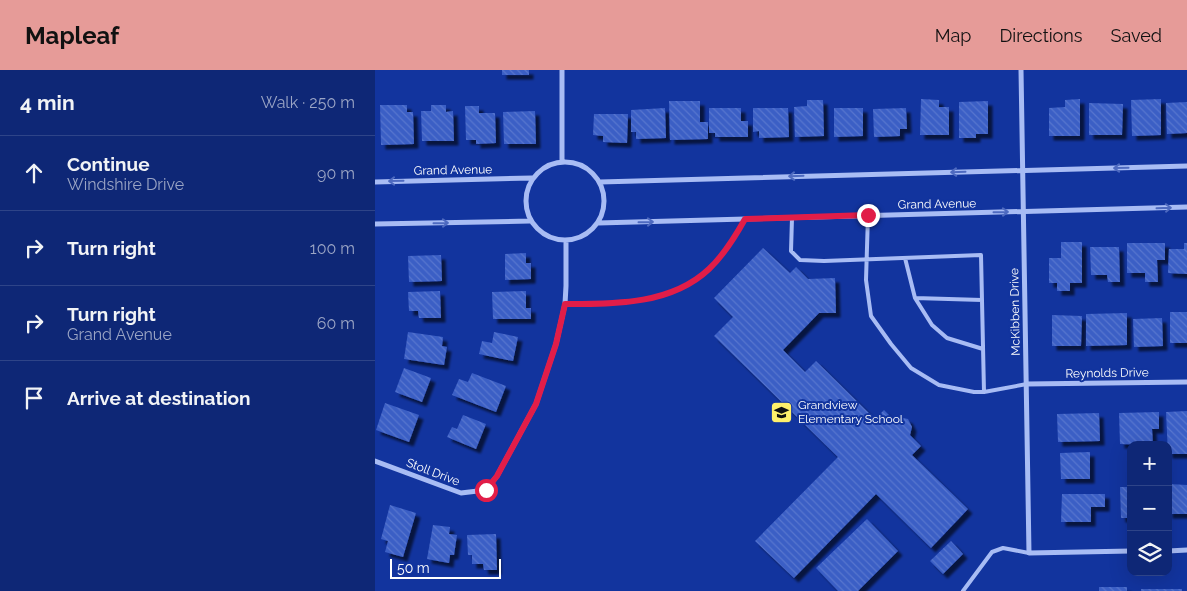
<!DOCTYPE html>
<html lang="en">
<head>
<meta charset="utf-8">
<style>
	body { margin:0; font-family:Raleway,sans-serif; background:#1c337e; color:#f1f3f6 }
	.controls { position:absolute; right:15px; bottom:15px; display:grid; overflow:hidden; border-radius:10px; box-shadow:0 5px 20px #0002 }
	.controls button { width:45px; height:45px; display:grid; place-items:center; padding:0; border:0; border-bottom:1px solid #2e4488; background:#0e2776; color:#f1f3f6; font:25px sans-serif }
	.scale { position:absolute; left:15px; bottom:12px; width:111px; box-sizing:border-box; padding-left:5px; border:2px solid #fff; border-top:0; font-size:14px; line-height:18px; white-space:nowrap; color:#fff; -webkit-text-stroke:4px #12349e; paint-order:stroke }
	.stop { position:absolute; width:15px; height:15px; margin:-11px; border:4px solid #e11d48; border-radius:50%; background:#fff }
	.stop.end { background:#e11d48; border-color:#fff; box-shadow:0 1px 5px #0008 }
	.list { margin:0; padding:0; list-style:none }
	h2 { display:flex; justify-content:space-between; align-items:center; height:65px; margin:0; padding:0 20px; font-size:21px }
	h2 small { font-size:16px; font-weight:400; color:#9ba5c5 }
	.list li { display:grid; grid-template-columns:32px 1fr auto; gap:15px; align-items:center; box-sizing:border-box; height:75px; padding:0 20px; border-top:1px solid #2e4488 }
	.list b { display:block; font-size:19px; white-space:nowrap }
	.list p { margin:0; font-size:16px; white-space:nowrap; color:#9ba5c5 }
	.list em { font-size:16px; font-style:normal; color:#9ba5c5 }
	.icon { flex:none; width:28px; height:28px; fill:none; stroke:currentColor; stroke-width:2; stroke-linecap:round; stroke-linejoin:round }
	.map { position:relative; flex:none; width:812px; height:521px; overflow:hidden }
	header { display:flex; align-items:center; gap:30px; box-sizing:border-box; height:70px; padding:0 25px; background:#e69b98; color:#111 }
	header strong { font-size:24px }
	nav { display:flex; gap:28px; margin-inline-start:auto; font-size:18px }
	main { display:flex }
	aside { flex:1; background:#0e2776 }
	.map>svg:first-child { display:block }
</style>
</head>
<body>
<header>
<strong>Mapleaf</strong>
<nav><a>Map</a><a>Directions</a><a>Saved</a></nav>
</header>
<main>
<aside>
<h2>4 min<small>Walk · 250 m</small></h2>
<ul class="list">
<li><svg class="icon" aria-label="ahead" viewBox="0 0 24 24"><path d="M12 20V5M6 11l6-6 6 6"/></svg><div><b>Continue</b><p>Windshire Drive</p></div><em>90 m</em></li>
<li><svg class="icon" aria-label="right" viewBox="0 0 24 24"><path d="M7 20v-9h11M14 6l5 5-5 5"/></svg><div><b>Turn right</b></div><em>100 m</em></li>
<li><svg class="icon" aria-label="right" viewBox="0 0 24 24"><path d="M7 20v-9h11M14 6l5 5-5 5"/></svg><div><b>Turn right</b><p>Grand Avenue</p></div><em>60 m</em></li>
<li><svg class="icon" aria-label="arrive" viewBox="0 0 24 24"><path d="M6 21V4h12l-3 4 3 4H6"/></svg><div><b>Arrive at destination</b></div></li>
</ul>
</aside>
<div class="map">
<svg width="812" height="521" viewBox="0 0 812 521">
	<defs>
		<pattern id="building-back-hatch" width="6" height="6" patternUnits="userSpaceOnUse" patternTransform="scale(1.25)"><rect width="6" height="6" fill="#3a5ec5"/><path d="M-1 5l2 2M0 0l6 6M5-1l2 2" fill="none" stroke="#5876ce"/></pattern>
		<filter id="shadow"><feDropShadow dx="4.5" dy="4.5" stdDeviation="1" flood-color="#0009"/></filter>
	</defs>
	<rect width="100%" height="100%" fill="#12349e"/>
	<path fill="url(#building-back-hatch)" filter="url(#shadow)" d="M127 0H154V5H127Z
		M546 29 564 30V37H574V65H545Z
		M705 29V66H674V38L690 37V30Z
		M786 29V65L757 66 756 30Z
		M432 30H448L449 66 420 67 419 37 432 36Z
		M294 31H325V52H333V69L295 70Z
		M613 31V64H601V68H584V32Z
		M812 32V63L792 64 791 33Z
		M714 33 748 34 747 65H714Z
		M5 35H32V42H38L39 74 6 75Z
		M56 35H71V42L78 41 79 71H47L46 41H56Z
		M90 36H104V43H120L121 73 101 74V70H91Z
		M290 38 291 68 261 69V62H256V40Z
		M334 38H366V51H373V67H340V63H334Z
		M378 38H413L414 67 384 68V61L378 62Z
		M459 38H488V66L459 67Z
		M531 38 532 59H525V66L499 67 498 39Z
		M160 41 161 74H129L128 42Z
		M219 44H253L252 73 228 72V66L218 65Z
		M686 172H707V213H695V221H682V213H674V188H686Z
		M752 173H790V190H782L783 212H770V203H752Z
		M809 173H812V204L793 203 794 179H809Z
		M715 177H744L745 212H733L732 205H716Z
		M388 178 415 203 421 197 433 209 460 208 461 243H444L408 280 430 302 441 291 500 349 509 340 519 350 524 347 533 349 537 357 535 365 546 376 537 385 593 439 556 478 501 424 419 508 380 471 463 387 339 266 358 247 339 228Z
		M151 183V193H156V209L130 210V184Z
		M66 185 67 211 34 212 33 186Z
		M65 221 66 248H44L43 241H34L33 222Z
		M151 221V238H156V249H118L117 222Z
		M795 242H812V273H795Z
		M752 243V275L711 276V244Z
		M677 245 707 246 706 276H677Z
		M787 248 788 276 759 277 758 249Z
		M33 262 68 267 67 276 72 277 69 295 29 289Z
		M119 262 143 267 138 291 104 284 107 271 117 273Z
		M29 298 56 308 47 332 20 322Z
		M97 303 131 316 121 342 77 325 84 309 93 312Z
		M10 333 44 345 34 372 1 360Z
		M812 341V384H793L791 342Z
		M784 342V359H777L778 375 745 374 744 343Z
		M724 343 725 371 683 372 682 344Z
		M88 345 111 354 101 379 72 367 77 357 82 359Z
		M715 382V409H686L685 383Z
		M794 414 812 415V444H793Z
		M745 417H756V448H746Z
		M687 424H730V437H716V452H686Z
		M15 435 41 443 28 487 10 482 13 471 6 469Z
		M492 449 523 481 483 521H463L441 498Z
		M58 455 75 457 74 464 82 465 79 485H75L74 493 52 489Z
		M121 464 122 500H109L108 494H97V485H93L92 465Z
		M576 471 588 484 568 504 555 491Z
		M724 517H752V521H724Z
		M766 519H807V521H766Z"/>
	<g fill="none" stroke-linecap="round" stroke-linejoin="round">
		<path stroke="#a8bcf4" stroke-width="4" d="M493 145 491 210 496 246 516 274 536 298 564 315 599 322H609L652 314
			M417 148 416 181 425 190 449 191 606 185 609 322
			M530 188 540 228 557 255 572 268 608 279
			M540 228 607 230
			M190 234C239 234 296 235 334 199 349 185 360 167 370 149
			M588 521 617 482 628 478 654 483"/>
		<path stroke="#a8bcf4" stroke-width="5" d="M187 0V92
			M646 0 654 483 756 481
			M151 131a39 39 0 1 1 78 0a39 39 0 1 1-78 0Z
			M0 112 157 108
			M225 112 812 96
			M223 153 812 137
			M0 154 155 151
			M652 314 812 312
			M0 391 86 423 111 420 122 406 161 334 181 274 190 234 191 216V170
			M793 481 812 480"/>
	</g>
	<defs><path id="oneway-shaft" d="M-6 0H5M1.5-3L5.5 0L1.5 3" fill="none" stroke-width="1.6" stroke-linecap="round" stroke-linejoin="round" transform="scale(1.25)"/></defs>
	<g stroke="#4e6ac0">
		<use href="#oneway-shaft" transform="translate(746 98) rotate(179)"/>
		<use href="#oneway-shaft" transform="translate(583 102) rotate(178)"/>
		<use href="#oneway-shaft" transform="translate(421 106) rotate(178)"/>
		<use href="#oneway-shaft" transform="translate(21 111) rotate(179)"/>
		<use href="#oneway-shaft" transform="translate(789 138) rotate(-2)"/>
		<use href="#oneway-shaft" transform="translate(626 142) rotate(-1)"/>
		<use href="#oneway-shaft" transform="translate(271 152) rotate(-1)"/>
		<use href="#oneway-shaft" transform="translate(66 153) rotate(-1)"/>
	</g>
	<g fill="none" stroke-linecap="round" stroke-linejoin="round">
		<path stroke="#e11d48" stroke-width="6" d="M111 420 122 406 161 334 181 274 190 234C239 234 296 235 334 199 349 185 360 167 370 149L493 145"/>
	</g>
	<defs>
		<symbol id="school-square" viewBox="-11 -11 22 22"><rect x="-9" y="-9" width="18" height="18" rx="4" fill="#fff06b" stroke="#12349e"/><path d="M0-5L7-2L0 1L-7-2ZM-4 1L0 2.5L4 1V4Q0 6-4 4Z" fill="#111"/></symbol>
	</defs>
	<g fill-rule="evenodd">
		<use href="#school-square" x="394" y="330" width="25" height="25"/>
	</g>
	<g text-anchor="middle" dominant-baseline="central" stroke-width="4" stroke-linejoin="round" paint-order="stroke">
		<g font-size="12" fill="#fff" stroke="#12349e">
			<text transform="translate(78 100) rotate(-1)">Grand Avenue</text>
			<text transform="translate(562 134) rotate(-1)">Grand Avenue</text>
			<text transform="translate(640 242) rotate(-91)">McKibben Drive</text>
			<text transform="translate(732 303) rotate(-1)">Reynolds Drive</text>
			<text transform="translate(58 402) rotate(21)">Stoll Drive</text>
		</g>
		<g font-size="12" fill="#fff" stroke="#12349e" text-anchor="start">
			<text x="423" y="335">Grandview<tspan x="423" dy="14">Elementary School</tspan></text>
		</g>
	</g>
</svg>
<div class="controls">
<button>+</button>
<button>−</button>
<button><svg class="icon" aria-label="layers" viewBox="0 0 24 24"><path d="M12 4l9 5-9 5-9-5zM3 14l9 5 9-5"/></svg></button>
</div>
<div class="scale">50 m</div>
<div class="stop" style="left:111px;top:420px"></div>
<div class="stop end" style="left:493px;top:145px"></div>
</div>
</main>
</body>
</html>
